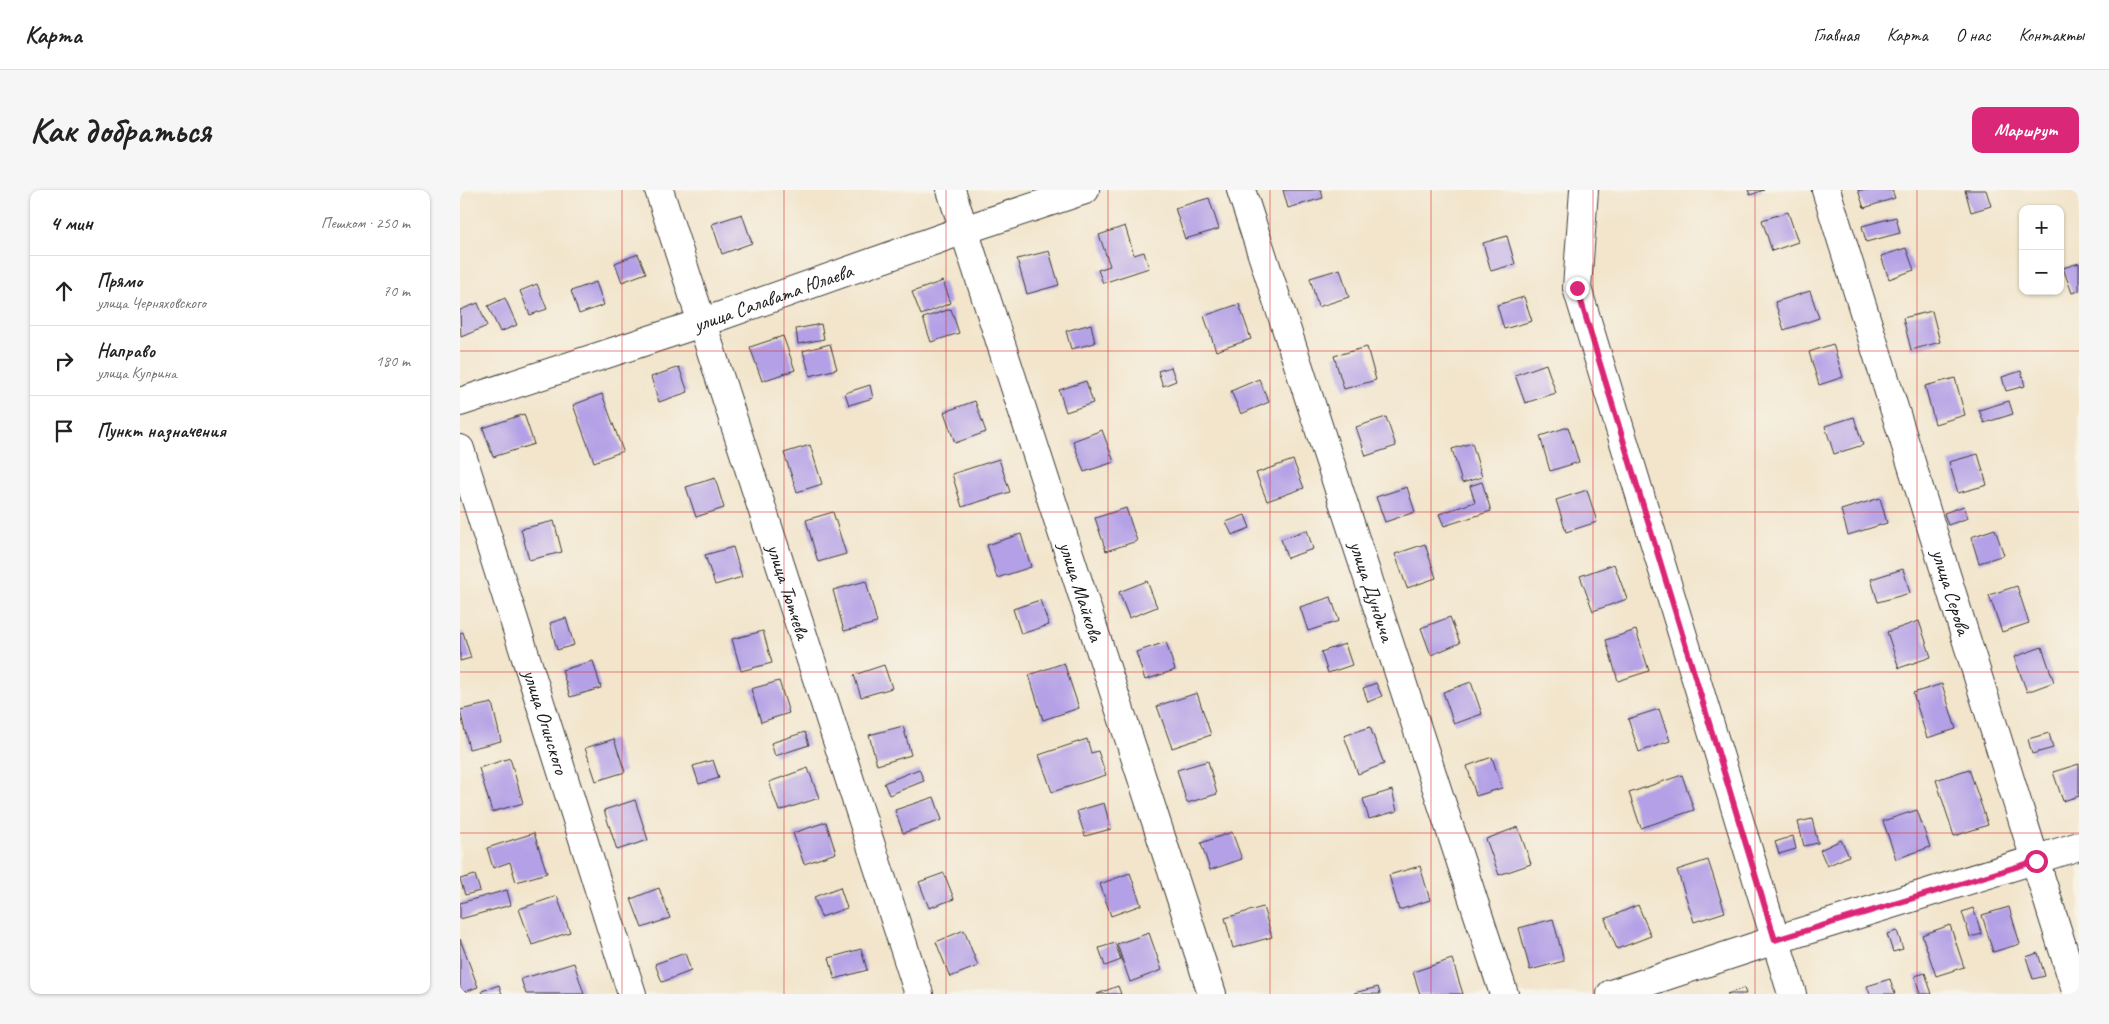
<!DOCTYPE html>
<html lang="ru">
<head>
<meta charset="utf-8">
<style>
	body { margin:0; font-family:Caveat,sans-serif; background:#f6f6f6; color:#222 }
	.controls { position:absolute; right:15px; top:15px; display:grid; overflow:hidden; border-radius:10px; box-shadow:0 1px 4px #0004 }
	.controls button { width:45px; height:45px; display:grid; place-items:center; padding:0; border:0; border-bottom:1px solid #e0e0e0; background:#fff; color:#222; font:25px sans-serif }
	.stop { position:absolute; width:15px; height:15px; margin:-11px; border:4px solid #db2777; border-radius:50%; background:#fff }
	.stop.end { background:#db2777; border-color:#fff; box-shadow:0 1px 5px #0008 }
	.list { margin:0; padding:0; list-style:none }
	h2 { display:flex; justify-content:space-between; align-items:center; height:65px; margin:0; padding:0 20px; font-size:21px }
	h2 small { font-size:16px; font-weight:400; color:#767676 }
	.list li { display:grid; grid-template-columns:32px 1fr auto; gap:15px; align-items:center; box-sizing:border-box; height:70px; padding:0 20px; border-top:1px solid #e0e0e0 }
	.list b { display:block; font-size:19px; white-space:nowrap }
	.list p { margin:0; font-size:16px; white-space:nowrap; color:#767676 }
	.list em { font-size:16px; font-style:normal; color:#767676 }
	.icon { flex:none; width:28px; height:28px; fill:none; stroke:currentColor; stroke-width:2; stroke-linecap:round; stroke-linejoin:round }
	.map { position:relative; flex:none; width:1619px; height:804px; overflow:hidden; border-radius:10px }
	header { display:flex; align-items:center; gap:30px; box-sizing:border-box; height:70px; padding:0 25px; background:#fff; border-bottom:1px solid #e0e0e0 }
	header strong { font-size:24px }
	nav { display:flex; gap:28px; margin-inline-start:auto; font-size:18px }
	.intro { display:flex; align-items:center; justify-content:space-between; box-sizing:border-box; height:120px; padding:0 30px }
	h1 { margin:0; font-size:35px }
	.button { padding:12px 22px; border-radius:10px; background:#db2777; color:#fff; font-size:18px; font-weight:700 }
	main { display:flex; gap:30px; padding:0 30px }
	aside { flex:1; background:#fff; border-radius:10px; box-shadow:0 1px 4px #0004 }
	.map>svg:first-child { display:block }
</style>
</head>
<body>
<header>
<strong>Карта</strong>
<nav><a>Главная</a><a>Карта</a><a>О нас</a><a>Контакты</a></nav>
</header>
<div class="intro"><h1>Как добраться</h1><a class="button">Маршрут</a></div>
<main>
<aside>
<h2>4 мин<small>Пешком · 250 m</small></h2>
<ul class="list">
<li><svg class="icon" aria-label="ahead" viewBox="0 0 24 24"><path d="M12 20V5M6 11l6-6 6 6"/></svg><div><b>Прямо</b><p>улица Черняховского</p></div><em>70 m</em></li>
<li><svg class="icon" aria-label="right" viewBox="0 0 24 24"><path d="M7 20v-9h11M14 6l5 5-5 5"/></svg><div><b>Направо</b><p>улица Куприна</p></div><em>180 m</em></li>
<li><svg class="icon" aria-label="arrive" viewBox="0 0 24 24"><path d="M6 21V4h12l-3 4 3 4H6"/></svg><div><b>Пункт назначения</b></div></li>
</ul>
</aside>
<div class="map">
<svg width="1619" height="804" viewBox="0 0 1619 804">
	<rect width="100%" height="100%" fill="#f7f3e8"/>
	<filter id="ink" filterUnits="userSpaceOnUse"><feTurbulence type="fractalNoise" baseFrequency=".02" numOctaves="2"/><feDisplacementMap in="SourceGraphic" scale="10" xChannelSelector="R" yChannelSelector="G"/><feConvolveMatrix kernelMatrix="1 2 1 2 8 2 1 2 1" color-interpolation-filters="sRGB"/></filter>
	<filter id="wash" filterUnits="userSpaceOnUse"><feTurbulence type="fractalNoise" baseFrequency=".0096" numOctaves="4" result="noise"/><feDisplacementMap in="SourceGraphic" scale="20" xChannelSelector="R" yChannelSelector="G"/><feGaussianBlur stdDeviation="1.12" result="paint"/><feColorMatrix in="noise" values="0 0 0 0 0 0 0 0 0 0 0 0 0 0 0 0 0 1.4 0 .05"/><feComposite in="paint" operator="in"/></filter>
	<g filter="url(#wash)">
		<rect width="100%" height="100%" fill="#f2e5cc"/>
		<g id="blocks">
			<path fill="#b3a0e6" d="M823 0H861L863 8 828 18Z
				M1288 0H1304L1290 5Z
				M1398 0H1432L1435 8 1404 18Z
				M1505 0H1526L1531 16 1511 22Z
				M749 8 759 39 725 49 715 18Z
				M1328 22 1338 52 1312 61 1302 30Z
				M282 24 292 53 262 64 252 34Z
				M1436 27 1440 43 1406 52 1402 36Z
				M665 36 674 65 684 62 689 78 643 93 638 80 650 76 639 45Z
				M1047 46 1055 74 1031 81 1023 53Z
				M1446 58 1454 80 1429 89 1421 66Z
				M589 61 599 95 567 104 557 69Z
				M178 64 186 83 162 92 155 73Z
				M1619 73V101L1612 103 1603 78Z
				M880 79 889 107 858 117 850 88Z
				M483 91 491 113 461 125 452 102Z
				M136 92 144 115 119 124 111 101Z
				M77 94 87 119 70 125 60 101Z
				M1350 101 1359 128 1324 140 1315 112Z
				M1064 107 1072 131 1044 139 1037 115Z
				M45 108 57 135 40 142 28 116Z
				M18 113 27 136 1 147 0 120Z
				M779 114 791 149 756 161 744 126Z
				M491 119 499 143 471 152 463 128Z
				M1472 121 1480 152 1451 160 1443 128Z
				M361 134 364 149 338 154 336 139Z
				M631 134 635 153 611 159 606 141Z
				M323 146 335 180 302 191 290 157Z
				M370 154 377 179 350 186 343 161Z
				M1373 154 1383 187 1359 195 1349 162Z
				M907 157 916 190 884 199 874 166Z
				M1086 174 1096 203 1065 213 1055 185Z
				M219 177 228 202 199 212 191 187Z
				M711 177 716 191 703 196 698 181Z
				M1561 181 1565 196 1546 201 1542 187Z
				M1495 188 1505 225 1475 234 1465 196Z
				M799 189 809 212 781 224 771 201Z
				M626 191 633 213 606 222 599 200Z
				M410 195 413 208 389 215 385 203Z
				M142 204 163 261 134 272 113 215Z
				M515 211 526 242 495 253 484 222Z
				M1549 211 1553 224 1524 233 1519 220Z
				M64 224 74 254 33 267 23 238Z
				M926 227 936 256 906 266 896 237Z
				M1394 227 1403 255 1374 264 1365 236Z
				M1108 237 1119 272 1090 281 1080 246Z
				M642 240 654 272 624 282 613 251Z
				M1012 253 1022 287 1002 293 992 259Z
				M350 255 362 294 337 302 324 263Z
				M1518 264 1527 295 1498 303 1489 272Z
				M539 269 550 302 502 317 492 284Z
				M833 270 844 298 807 311 796 283Z
				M255 288 264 318 236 327 226 297Z
				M1022 292 1031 321 984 336 979 324 1015 312 1010 296Z
				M947 297 955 322 925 332 916 307Z
				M1127 300 1137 332 1106 342 1096 310Z
				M1420 308 1427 333 1388 345 1381 320Z
				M1504 316 1508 328 1488 335 1484 323Z
				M666 318 677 351 646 361 635 328Z
				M373 322 386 364 358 372 346 330Z
				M785 325 790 338 772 345 766 332Z
				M94 331 102 362 69 370 61 339Z
				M1535 339 1544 365 1519 373 1511 347Z
				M847 340 853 359 827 368 821 349Z
				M561 344 571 377 537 388 527 355Z
				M965 354 976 388 947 398 935 364Z
				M273 357 282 387 255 395 245 365Z
				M1154 374 1167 409 1133 421 1120 386Z
				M1443 379 1450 403 1418 412 1411 389Z
				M406 391 417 433 384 441 373 400Z
				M687 391 697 417 669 428 659 402Z
				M1557 396 1569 433 1542 442 1529 405Z
				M871 407 879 431 848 441 840 417Z
				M580 410 589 435 561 444 553 419Z
				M990 427 1000 453 971 465 961 438Z
				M106 428 114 455 97 460 90 433Z
				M1459 431 1471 467 1439 478 1427 442Z
				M1176 440 1189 481 1158 491 1146 450Z
				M303 441 312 473 281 481 272 449Z
				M3 442 11 468 0 471V443Z
				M706 452 715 480 685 490 676 462Z
				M885 454 892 475 868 483 861 462Z
				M1582 457 1594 492 1567 502 1554 467Z
				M133 471 141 498 110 507 102 480Z
				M604 473 619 518 583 530 569 485Z
				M424 475 432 498 401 507 394 485Z
				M319 491 329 523 301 532 291 499Z
				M1011 492 1022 524 994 534 983 502Z
				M916 493 922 506 908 512 903 498Z
				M1482 494 1496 539 1467 548 1453 503Z
				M737 503 751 545 712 558 697 516Z
				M32 513 41 551 9 559 0 520Z
				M1199 519 1210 551 1179 562 1168 529Z
				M443 536 451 565 417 575 409 545Z
				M910 537 924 574 898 584 884 546Z
				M345 542 349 555 315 566 311 553Z
				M1589 543 1593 558 1572 564 1568 549Z
				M154 549 165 582 136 591 125 558Z
				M627 549 631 563 638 561 646 585 592 602 579 565Z
				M1032 567 1042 598 1016 606 1007 576Z
				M50 568 63 613 32 622 19 578Z
				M253 570 259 588 239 594 233 576Z
				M748 571 757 604 727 613 717 580Z
				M1619 574V606L1603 611 1593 582Z
				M348 578 359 608 319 621 309 592Z
				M459 579 464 591 429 605 424 593Z
				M1509 579 1528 635 1494 646 1476 590Z
				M1222 585 1234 620 1181 638 1169 603Z
				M932 600 937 621 909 629 903 609Z
				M474 607 482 630 443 643 435 620Z
				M175 610 188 650 157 660 144 620Z
				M644 613 651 639 625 646 617 621Z
				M1457 620 1470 657 1436 669 1423 631Z
				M1352 629 1358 653 1344 656 1338 632Z
				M366 632 376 663 344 674 333 643Z
				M1058 637 1071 674 1039 685 1026 649Z
				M772 642 782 669 750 680 741 653Z
				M74 643 87 683 56 692 50 672 33 678 27 658Z
				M1333 646 1336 659 1319 664 1315 652Z
				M1381 650 1389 666 1367 676 1360 660Z
				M1248 670 1265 722 1234 732 1217 680Z
				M960 676 970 710 939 720 929 685Z
				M484 683 494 709 469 718 459 692Z
				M670 683 681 715 651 726 640 694Z
				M15 685 20 701 5 705 0 689Z
				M380 697 387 718 361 727 354 707Z
				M199 698 210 728 182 738 171 709Z
				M47 700 51 715 0 729V713Z
				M97 706 110 742 72 755 59 719Z
				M1178 715 1191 746 1157 759 1145 729Z
				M803 717 812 747 773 758 765 728Z
				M1549 717 1560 754 1533 762 1522 725Z
				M1513 718 1522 744 1510 747 1502 722Z
				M1093 729 1104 771 1070 780 1059 738Z
				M1490 735 1504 777 1476 786 1462 745Z
				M504 740 518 776 490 787 476 752Z
				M1437 741 1443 759 1433 762 1427 744Z
				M689 743 702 780 670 792 657 754Z
				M0 749 18 797 2 803 0 798Z
				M655 753 661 770 645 776 639 758Z
				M401 759 407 780 375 789 369 768Z
				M225 763 231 781 202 792 195 774Z
				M1578 763 1585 786 1573 789 1566 767Z
				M992 769 1003 804H960L953 782Z
				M114 773 124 804H66L61 789Z
				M1465 783 1472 804H1460L1455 786Z
				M1430 789 1435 804H1410L1407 796Z
				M39 795 42 804H23L22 801Z
				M658 796 661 804H637Z
				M918 797 920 804H895L894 803Z
				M1284 798 1286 804H1267Z"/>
		</g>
	</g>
	<g filter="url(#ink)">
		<use href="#blocks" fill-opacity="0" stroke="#3c3a36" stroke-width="1"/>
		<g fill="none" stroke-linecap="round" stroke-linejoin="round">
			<defs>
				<g id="minor">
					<path id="s1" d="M199 0 459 804"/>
					<path id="s2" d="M491 0 752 804"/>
					<path id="s3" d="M781 0 1044 804"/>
					<path d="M1124 0 1117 98 1332 804"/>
					<path id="s4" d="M1366 0 1617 804"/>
					<path id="s5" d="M0 259 172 804"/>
				</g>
				<g id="tertiary">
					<path id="s6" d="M0 212 241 133 504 40 625 0"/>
					<path d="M1151 804 1315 750 1619 656"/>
				</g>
			</defs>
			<use href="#minor" stroke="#3c3a36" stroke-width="30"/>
			<use href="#tertiary" stroke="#3c3a36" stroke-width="30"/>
			<use href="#minor" stroke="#fff" stroke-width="28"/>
			<use href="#tertiary" stroke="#fff" stroke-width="28"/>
		</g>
	</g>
	<g fill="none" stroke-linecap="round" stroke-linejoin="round" filter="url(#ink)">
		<path stroke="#db2777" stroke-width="6" d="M1117 98 1315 750 1576 671"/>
	</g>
	<path fill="none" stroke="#d62828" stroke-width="1" stroke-opacity="0.55" d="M162 0V804M324 0V804M486 0V804M648 0V804M810 0V804M971 0V804M1133 0V804M1295 0V804M1457 0V804M0 161H1619M0 322H1619M0 482H1619M0 643H1619"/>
	<g text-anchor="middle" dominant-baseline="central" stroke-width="5" stroke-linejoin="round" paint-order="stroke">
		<g font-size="20" fill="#1c1c1c" stroke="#f7f3e8">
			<text stroke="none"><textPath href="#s6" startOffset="330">улица Салавата Юлаева</textPath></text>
			<text stroke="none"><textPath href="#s1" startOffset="422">улица Тютчева</textPath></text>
			<text stroke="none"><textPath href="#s2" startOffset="422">улица Майкова</textPath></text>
			<text stroke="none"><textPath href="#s3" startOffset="422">улица Дундича</textPath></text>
			<text stroke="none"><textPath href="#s4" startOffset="421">улица Серова</textPath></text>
			<text stroke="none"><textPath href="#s5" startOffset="286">улица Огинского</textPath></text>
		</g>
	</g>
</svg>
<div class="controls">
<button>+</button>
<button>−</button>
</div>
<div class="stop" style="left:1576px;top:671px"></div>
<div class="stop end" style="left:1117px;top:98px"></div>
</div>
</main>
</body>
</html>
